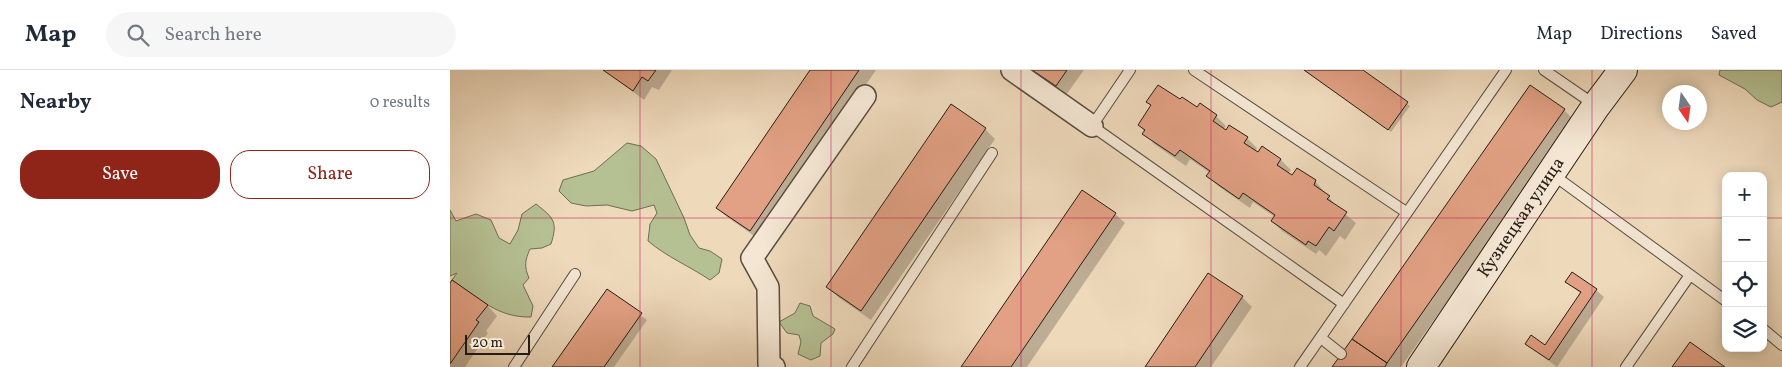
<!DOCTYPE html>
<html lang="en">
<head>
<meta charset="utf-8">
<style>
	body { margin:0; font-family:Vollkorn,serif; background:#f6f6f7; color:#1f2937 }
	.controls { position:absolute; right:15px; bottom:15px; display:grid; overflow:hidden; border-radius:10px; box-shadow:0 2px 12px #0003 }
	.controls button { width:45px; height:45px; display:grid; place-items:center; padding:0; border:0; border-bottom:1px solid #e0e1e3; background:#fff; color:#1f2937; font:25px sans-serif }
	.compass { position:absolute; left:1212px; top:15px; width:45px; height:45px; border-radius:50%; background:#fff; box-shadow:0 2px 12px #0003; rotate:167deg }
	.scale { position:absolute; left:15px; bottom:12px; width:65px; box-sizing:border-box; padding-left:5px; border:2px solid #251d14; border-top:0; font-size:14px; line-height:18px; white-space:nowrap; color:#251d14; -webkit-text-stroke:4px #f4e6d3; paint-order:stroke }
	.list { margin:0; padding:0; list-style:none }
	h2 { display:flex; justify-content:space-between; align-items:center; height:65px; margin:0; padding:0 20px; font-size:21px }
	h2 small { font-size:16px; font-weight:400; color:#747a83 }
	.actions { display:flex; gap:10px; padding:15px 20px }
	.actions a { flex:1; padding:11px 0; border:1px solid #8f2418; border-radius:20px; text-align:center; font-size:18px; color:#8f2418 }
	.actions .main { background:#8f2418; color:#fff }
	.icon { flex:none; width:28px; height:28px; fill:none; stroke:currentColor; stroke-width:2; stroke-linecap:round; stroke-linejoin:round }
	.map { position:relative; flex:none; width:1332px; height:297px; overflow:hidden }
	header { display:flex; align-items:center; gap:30px; box-sizing:border-box; height:70px; padding:0 25px; background:#fff; border-bottom:1px solid #e0e1e3 }
	header strong { font-size:24px }
	nav { display:flex; gap:28px; margin-inline-start:auto; font-size:18px }
	.search { width:350px; height:45px; background:#f6f6f7; display:flex; align-items:center; gap:12px; box-sizing:border-box; padding:0 18px; border-radius:28px; color:#747a83; font-size:19px }
	main { display:flex }
	aside { flex:1; background:#fff }
	.map>svg:first-child { display:block }
</style>
</head>
<body>
<header>
<strong>Map</strong>
<div class="search"><svg class="icon" aria-label="search" viewBox="0 0 24 24"><circle cx="10" cy="10" r="6"/><path d="M15 15l6 6"/></svg>Search here</div>
<nav><a>Map</a><a>Directions</a><a>Saved</a></nav>
</header>
<main>
<aside>
<h2>Nearby<small>0 results</small></h2>
<ul class="list">
</ul>
<div class="actions"><a class="main">Save</a><a>Share</a></div>
</aside>
<div class="map">
<svg width="1332" height="297" viewBox="0 0 1332 297">
	<rect width="100%" height="100%" fill="#eed9bb"/>
	<filter id="stains"><feTurbulence type="fractalNoise" baseFrequency=".004" numOctaves="4"/><feColorMatrix values="0 0 0 0 .2 0 0 0 0 .09 0 0 0 0 .02 0 0 0 .5 -.17"/></filter>
	<radialGradient id="worn" r=".72"><stop offset=".6" stop-color="#630" stop-opacity="0"/><stop offset="1" stop-color="#630" stop-opacity=".3"/></radialGradient>
	<path fill="#b5c093" stroke="#6d6e54" d="M1270 0H1332V32L1321 37 1307 30 1295 19 1269 5Z
		M177 73 191 76 206 89 234 148 240 165 249 178 260 181 272 189 269 203 260 210C239 196 217 187 198 171L200 154 207 143 204 135 182 141 157 135 136 136 121 133 109 121 113 110 144 101Z
		M86 134C104 148 108 152 101 174L92 178 80 179C75 190 74 197 79 208L73 215 83 236 81 247C48 248 28 228 2 210L7 203 0 206V140L6 151 26 144 41 150 49 168 60 174 68 160 72 144Z
		M350 233 360 236 363 246 385 259 383 264 371 273 370 286 361 290 348 284 351 272 349 265 337 263 329 252 345 243Z"/>
	<path fill="#0003" d="M154 0H222L209 20 202 17 194 30Z
		M361 0H426L310 170 277 147 268 138Z
		M579 0H634L616 25Z
		M854 0H911L960 36 941 62Z
		M1080 17 1114 40 1124 50 951 297H884Z
		M730 31 766 46 776 56 773 60 776 62 780 57 797 68 807 78 805 82 808 84 812 77 831 90 841 100 838 104 842 107 848 99 865 111 888 138 906 153 895 170 890 166 876 186 869 180 866 184 832 161 822 151 825 147 803 132 800 138 768 116 758 106 760 103 740 89 736 96 704 74 689 55Z
		M535 59 545 69 421 250 388 227 378 217Z
		M632 121 665 144 675 153 577 297H513Z
		M759 205 792 227 802 237 761 297H696Z
		M1117 212 1146 220 1154 227 1107 297 1076 274 1096 277 1131 224Z
		M0 215 37 235 47 246 36 261 38 263 15 297H0Z
		M157 220 197 250 164 297H104Z"/>
	<path fill="#e2a184" stroke="#251d14" d="M153 0H206L198 11 192 7 183 21Z
		M360 0H409L300 161 266 138Z
		M582 0H617L606 16Z
		M854 0H913L958 32 938 60Z
		M708 15 730 29 732 27 747 37 750 33 767 45 763 51 776 60 779 55 798 67 794 73 808 82 812 76 831 89 827 95 842 105 847 98 866 110 864 115 880 126 877 129 897 142 884 161 879 157 866 176 858 171 856 175 821 151 825 145 793 123 789 129 756 106 760 101 730 80 725 86 692 64 695 60 688 55 701 35 696 32Z
		M1080 15 1115 39 937 293 902 269Z
		M501 34 536 58 411 241 376 217Z
		M632 120 666 143 561 297H511Z
		M1122 202 1147 219 1099 290 1075 274 1081 265 1095 275 1131 222 1115 212Z
		M758 203 793 226 745 297H695Z
		M2 210 38 235 26 250 29 252 0 294V213Z
		M157 219 192 243 154 297H102Z
		M902 269 937 293 935 297H882Z
		M1240 272 1275 297H1222Z"/>
	<g fill="none" stroke-linecap="round" stroke-linejoin="round">
		<defs>
			<path id="lane" d="M680 0 642 56 894 234
				M744 0 956 142
				M1094 0 1145 35
				M1102 104 1276 231
				M1313 259 1332 275
				M871 268 891 284
				M64 297 125 204
				M402 297 542 83
				M850 297 1056 0
				M1176 297 1240 205"/>
			<path id="street" d="M562 0 642 56
				M324 297 319 294 318 217 302 188 415 26"/>
			<g id="secondary">
				<path id="s1" d="M971 297 1146 36 1173 0"/>
			</g>
		</defs>
		<use href="#lane" stroke="#574c3e" stroke-width="12"/>
		<use href="#street" stroke="#574c3e" stroke-width="24"/>
		<use href="#secondary" stroke="#251d14" stroke-width="30"/>
		<use href="#lane" stroke="#f4e6d3" stroke-width="10"/>
		<use href="#street" stroke="#f4e6d3" stroke-width="21"/>
		<use href="#secondary" stroke="#f4e6d3" stroke-width="28"/>
	</g>
	<path fill="none" stroke="#c2185b" stroke-width="1" stroke-opacity="0.55" d="M190 0V297M381 0V297M571 0V297M761 0V297M951 0V297M1142 0V297M0 148H1276M1313 148H1332"/>
	<g text-anchor="middle" dominant-baseline="central" stroke-width="5" stroke-linejoin="round" paint-order="stroke">
		<g font-size="18" fill="#251d14" stroke="#f4e6d3">
			<text stroke="none"><textPath href="#s1" startOffset="180">Кузнецкая улица</textPath></text>
		</g>
	</g>
	<rect width="100%" height="100%" filter="url(#stains)"/>
	<rect width="100%" height="100%" fill="url(#worn)"/>
</svg>
<div class="controls">
<button>+</button>
<button>−</button>
<button><svg class="icon" aria-label="locate" viewBox="0 0 24 24"><circle cx="12" cy="12" r="6"/><path d="M12 2v4M12 18v4M2 12h4M18 12h4"/></svg></button>
<button><svg class="icon" aria-label="layers" viewBox="0 0 24 24"><path d="M12 4l9 5-9 5-9-5zM3 14l9 5 9-5"/></svg></button>
</div>
<svg class="compass" viewBox="-18 -18 36 36"><path d="M0-13l5 13h-10z" fill="#e53935"/><path d="M0 13l5-13h-10z" fill="#747a83"/></svg>
<div class="scale">20 m</div>
</div>
</main>
</body>
</html>
